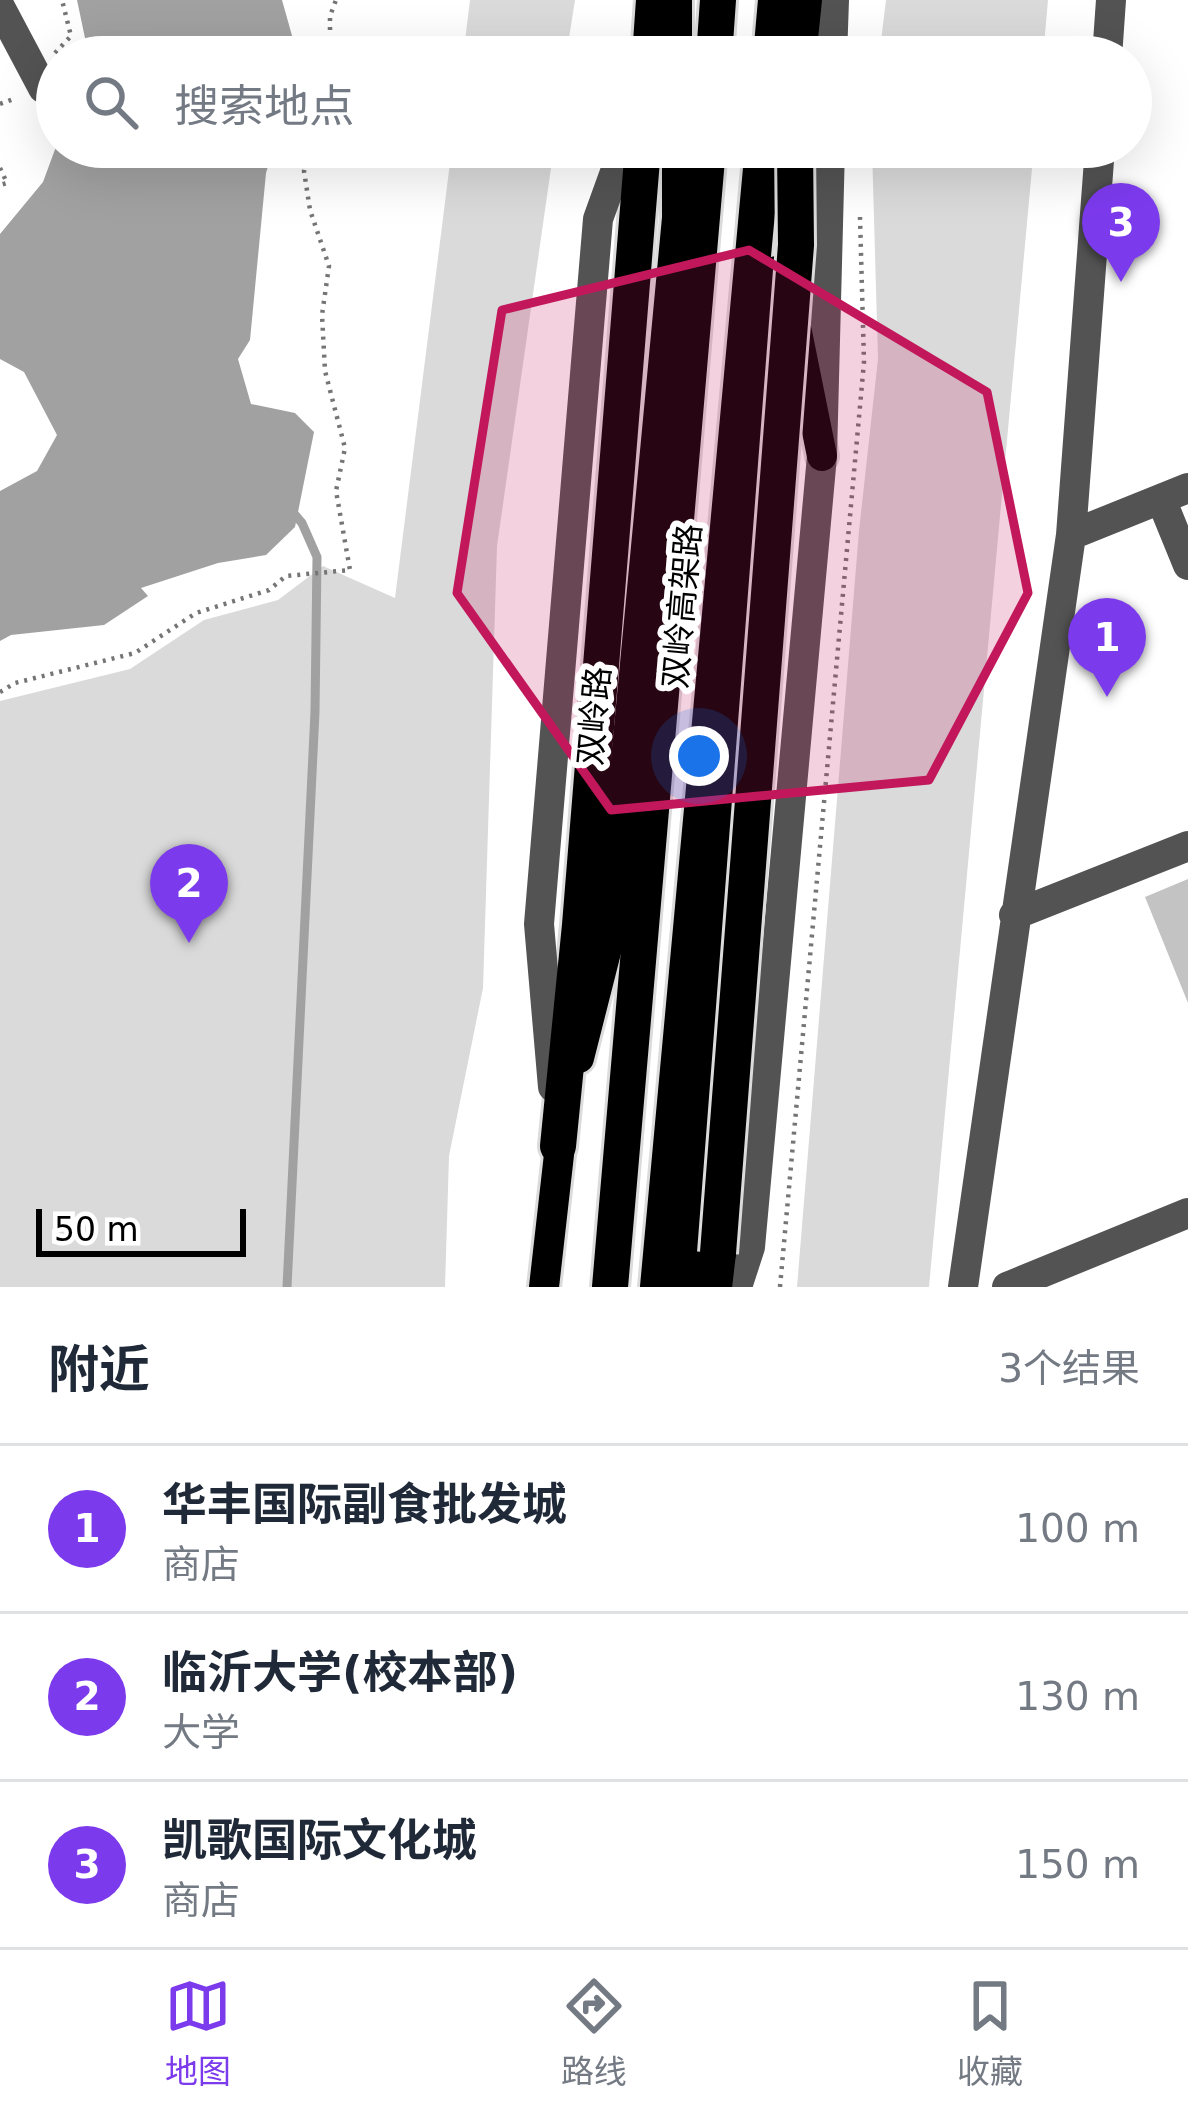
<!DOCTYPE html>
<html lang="zh">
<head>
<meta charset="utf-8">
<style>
	body { margin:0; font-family:"DejaVu Sans","Noto Sans SC",sans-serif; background:#f6f6f7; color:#1f2937 }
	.scale { position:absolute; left:36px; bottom:30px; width:210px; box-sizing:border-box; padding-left:12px; border:6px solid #000; border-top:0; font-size:33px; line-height:42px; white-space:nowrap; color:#000; -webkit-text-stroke:9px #fff; paint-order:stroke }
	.you { position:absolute; left:699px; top:756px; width:42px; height:42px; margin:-30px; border:9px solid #fff; border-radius:50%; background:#1a73e8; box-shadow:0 0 0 18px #1a73e833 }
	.badge { display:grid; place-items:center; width:78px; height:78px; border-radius:50%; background:#7c3aed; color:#fff; font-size:39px; font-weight:700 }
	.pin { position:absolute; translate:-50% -99px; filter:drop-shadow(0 3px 6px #0008) }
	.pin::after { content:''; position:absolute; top:63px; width:42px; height:36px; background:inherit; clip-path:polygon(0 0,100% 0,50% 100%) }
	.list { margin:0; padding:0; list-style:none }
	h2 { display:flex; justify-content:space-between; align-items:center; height:156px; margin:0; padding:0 48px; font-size:51px }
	h2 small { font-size:39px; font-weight:400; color:#747a83 }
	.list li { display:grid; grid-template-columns:78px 1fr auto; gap:36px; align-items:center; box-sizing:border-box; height:168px; padding:0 48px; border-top:3px solid #e0e1e3 }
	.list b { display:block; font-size:45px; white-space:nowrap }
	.list p { margin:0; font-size:39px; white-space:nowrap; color:#747a83 }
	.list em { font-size:39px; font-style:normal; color:#747a83 }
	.icon { flex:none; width:66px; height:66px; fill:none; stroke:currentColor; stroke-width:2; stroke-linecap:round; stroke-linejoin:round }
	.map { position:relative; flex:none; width:1188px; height:1287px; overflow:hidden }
	.search { position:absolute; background:#fff; box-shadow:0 12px 48px #0002; left:36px; right:36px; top:36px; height:132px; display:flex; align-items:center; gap:30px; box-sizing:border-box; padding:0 42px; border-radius:66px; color:#747a83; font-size:45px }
	.sheet { height:660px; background:#fff }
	nav { display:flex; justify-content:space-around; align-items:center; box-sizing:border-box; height:168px; border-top:3px solid #e0e1e3; background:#fff; font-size:33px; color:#747a83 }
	nav a { display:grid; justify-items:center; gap:6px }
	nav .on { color:#7c3aed }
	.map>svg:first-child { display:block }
</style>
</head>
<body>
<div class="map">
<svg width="1188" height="1287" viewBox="0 0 1188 1287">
	<rect width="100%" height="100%" fill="#fff"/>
	<path fill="#dadada" d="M470 0H575L566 57H463Z
		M886 0H1048L1043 57H879Z
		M452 147H554L497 546 483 988 449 1156 445 1287H0V701L130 669 204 620 278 600 323 566 395 598Z
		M872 147H1034L929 1287H797L859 531 878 359Z"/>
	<path fill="#a1a1a1" d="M77 0H282L298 57H89Z
		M57 144 274 147 266 173 250 340 238 359 251 404 295 413 314 432 295 527 266 555 218 563 141 588 148 596 104 625 11 635 0 641V491L37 471 57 435 24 372 0 359V234L43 182Z"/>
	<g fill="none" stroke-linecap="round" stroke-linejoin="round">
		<path stroke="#a1a1a1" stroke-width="9" d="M287 1287 315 712 317 557 302 523 290 509"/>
	</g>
	<path fill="#c3c3c3" d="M1188 879V1003L1145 897Z"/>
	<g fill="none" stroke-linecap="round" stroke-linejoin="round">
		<defs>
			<path id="major" d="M677 0V57
				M801 57 807 0
				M797 332 822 456
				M579 1058 609 940 677 218V147
				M544 1287 562 1128
				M689 1287 686 1247 777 271"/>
			<path id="highway" d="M650 57 654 0
				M714 57 718 0
				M771 57 776 0
				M558 1146 580 925 643 147
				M610 1287 708 147
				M658 1287 763 147
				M714 1287 718 1253"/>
		</defs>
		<use href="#major" stroke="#dbdbdb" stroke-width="36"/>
		<use href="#highway" stroke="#dbdbdb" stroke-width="42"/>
		<path stroke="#757575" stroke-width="4.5" stroke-dasharray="3 6" stroke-linecap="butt" d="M55 53 71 36 62 0
			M330 57V16L336 0
			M0 104 16 98
			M0 168 7 183 0 185
			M0 692 15 683 135 653 196 613 269 590 286 576 350 570 336 491 345 448 325 371 322 315 329 266 310 210 304 171 309 147
			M780 1287 864 362 860 217"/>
		<path stroke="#535353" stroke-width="30" d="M0 7 43 88
			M832 57 834 0
			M1107 57 1111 0
			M1161 499 1188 565
			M1071 535 1188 488
			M1014 915 1188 846
			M553 1087 539 924 598 219 624 147
			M737 1287 750 1247 822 456 830 147
			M963 1287 1071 535 1100 147
			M1007 1287 1188 1213"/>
		<use href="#major" stroke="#000" stroke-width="30"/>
		<use href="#highway" stroke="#000" stroke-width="36"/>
		<defs>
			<path id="highway-bridge" d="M718 1253 796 245 795 147"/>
		</defs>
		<use href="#highway-bridge" stroke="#dbdbdb" stroke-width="42" stroke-linecap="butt"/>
		<use href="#highway-bridge" stroke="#000" stroke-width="36"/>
	</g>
	<path fill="#c2185b" fill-opacity="0.2" stroke="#c2185b" stroke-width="9" stroke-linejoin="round" d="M749 250 987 392 1028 593 929 780 611 810 457 593 502 310Z"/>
	<g text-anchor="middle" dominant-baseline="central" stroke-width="12" stroke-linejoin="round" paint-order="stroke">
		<g font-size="33" fill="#000" stroke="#fff">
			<text transform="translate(682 606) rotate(-85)">双岭高架路</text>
			<text transform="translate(594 716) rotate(-85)">双岭路</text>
		</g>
	</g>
</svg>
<div class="scale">50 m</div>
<div class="you"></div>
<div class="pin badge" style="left:1107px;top:697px">1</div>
<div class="pin badge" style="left:189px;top:943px">2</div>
<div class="pin badge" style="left:1121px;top:282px">3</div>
<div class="search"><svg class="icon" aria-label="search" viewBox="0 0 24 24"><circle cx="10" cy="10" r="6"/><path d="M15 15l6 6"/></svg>搜索地点</div>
</div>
<section class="sheet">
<h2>附近<small>3个结果</small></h2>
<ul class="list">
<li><span class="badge">1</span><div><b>华丰国际副食批发城</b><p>商店</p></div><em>100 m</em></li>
<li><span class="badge">2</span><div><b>临沂大学(校本部)</b><p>大学</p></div><em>130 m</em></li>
<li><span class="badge">3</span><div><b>凯歌国际文化城</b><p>商店</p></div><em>150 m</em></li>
</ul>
</section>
<nav>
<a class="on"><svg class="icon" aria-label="map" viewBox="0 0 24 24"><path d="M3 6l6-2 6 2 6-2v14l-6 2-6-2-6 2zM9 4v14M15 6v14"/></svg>地图</a>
<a><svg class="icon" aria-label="directions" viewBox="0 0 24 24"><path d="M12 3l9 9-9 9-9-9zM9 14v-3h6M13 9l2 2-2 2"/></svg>路线</a>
<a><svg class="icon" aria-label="saved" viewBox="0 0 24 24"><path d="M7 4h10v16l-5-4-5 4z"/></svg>收藏</a>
</nav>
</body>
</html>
